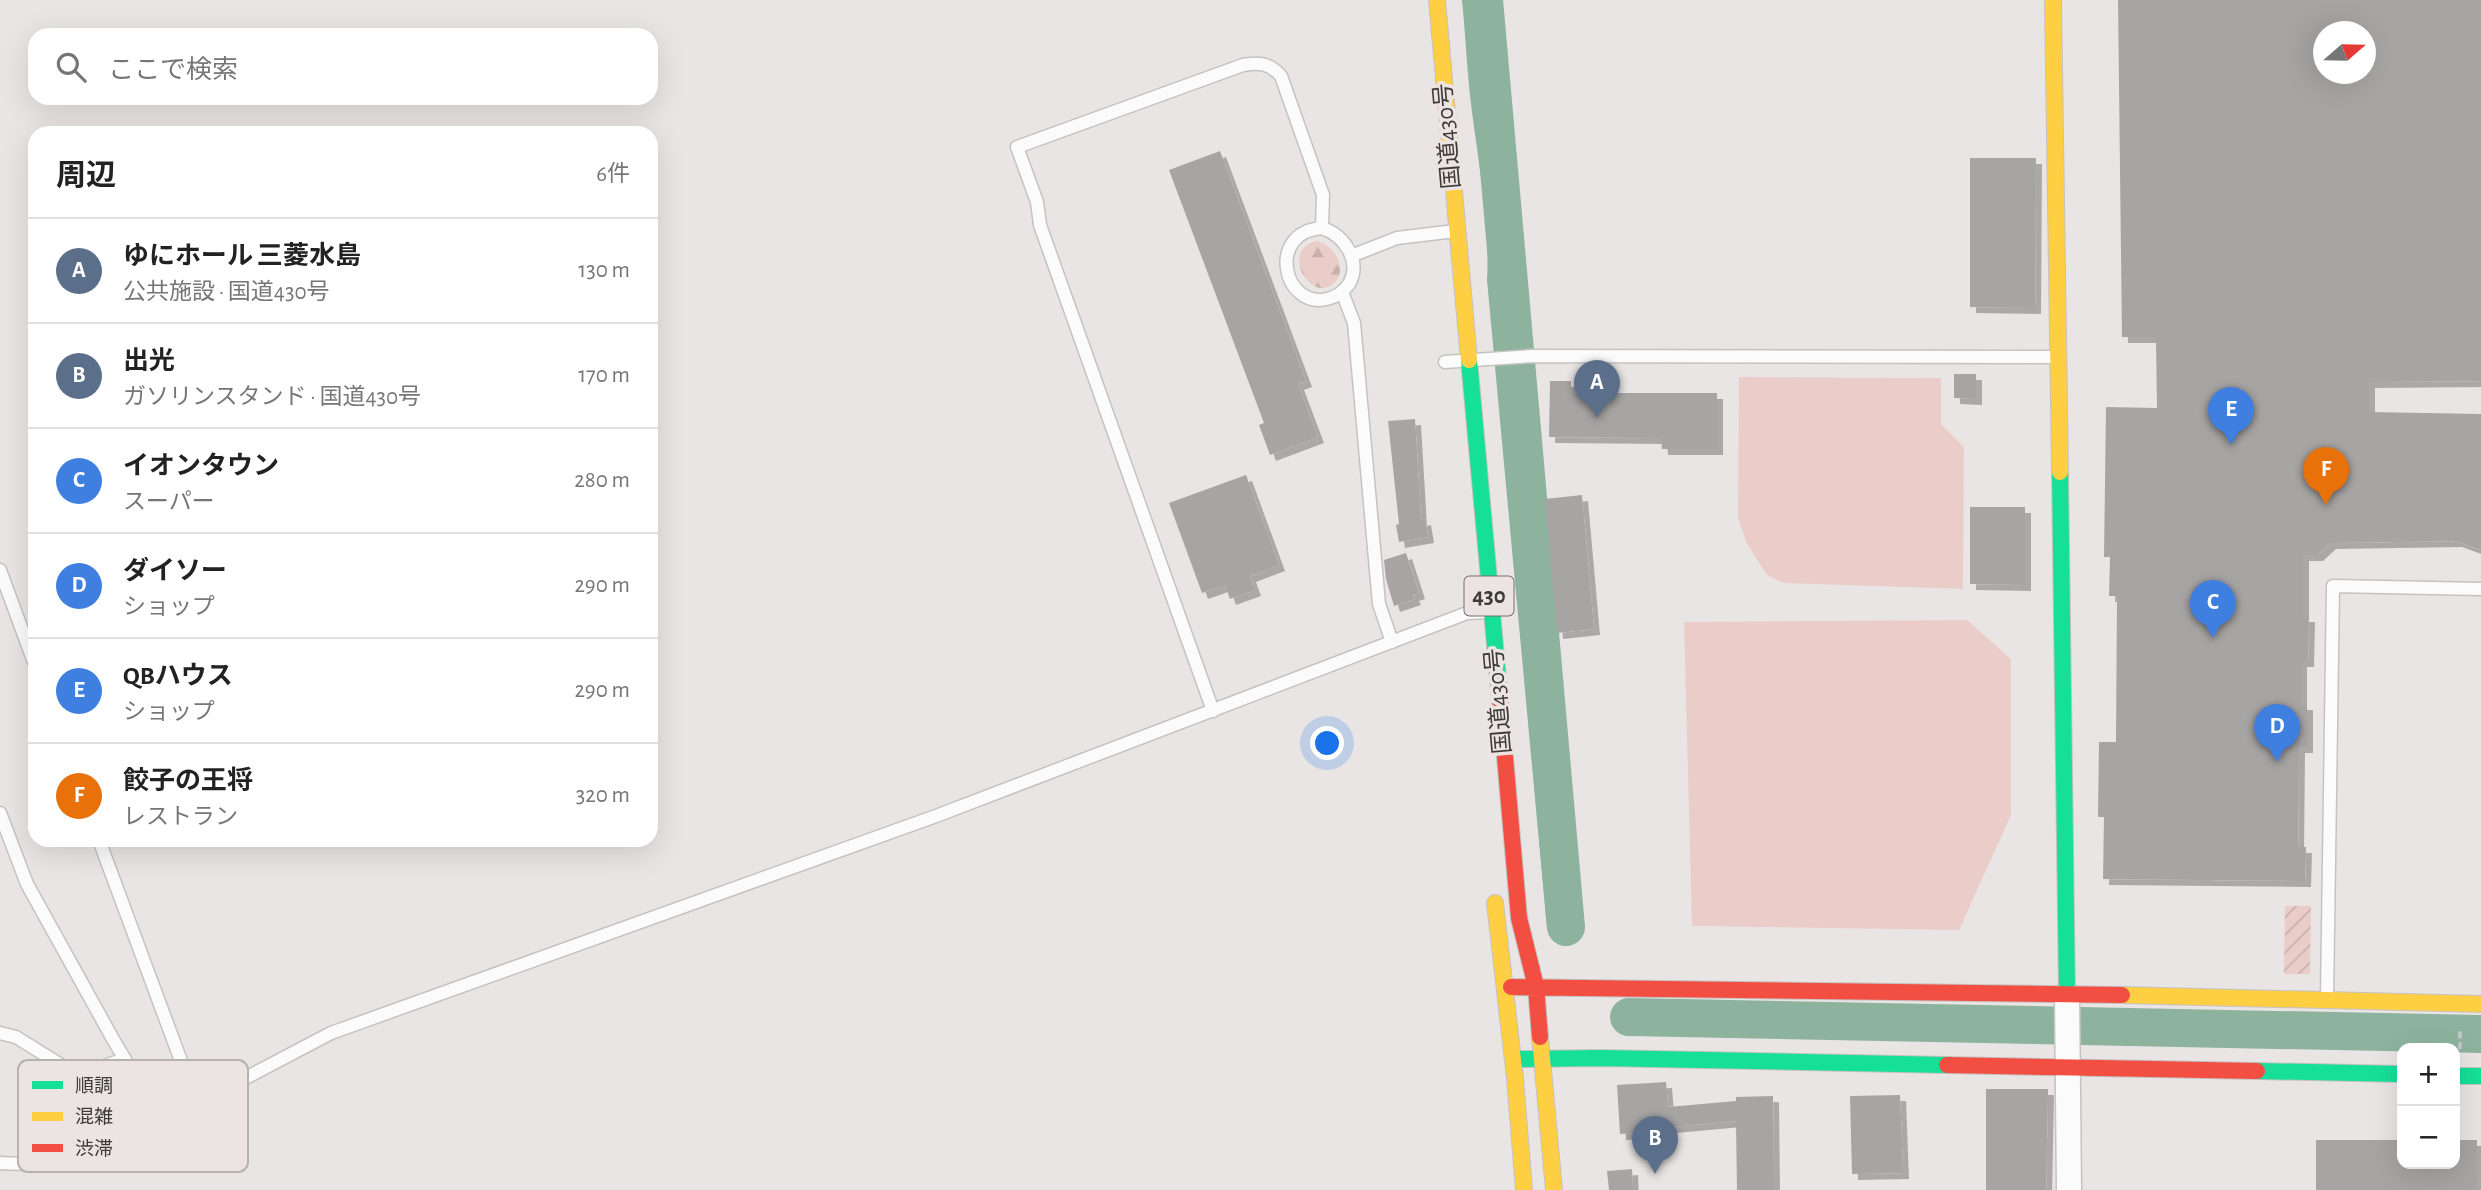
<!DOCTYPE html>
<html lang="ja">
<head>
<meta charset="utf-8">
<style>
	body { margin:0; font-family:"Alegreya Sans","Noto Sans JP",sans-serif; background:#f6f6f6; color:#222 }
	.controls { position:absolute; right:21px; bottom:21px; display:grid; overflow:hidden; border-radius:14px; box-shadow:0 7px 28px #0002 }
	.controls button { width:63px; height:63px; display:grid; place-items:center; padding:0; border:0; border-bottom:2px solid #e0e0e0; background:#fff; color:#222; font:35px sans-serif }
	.compass { position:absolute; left:2313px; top:21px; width:63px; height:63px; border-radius:50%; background:#fff; box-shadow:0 7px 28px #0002; rotate:70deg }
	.you { position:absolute; left:1328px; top:744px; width:24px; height:24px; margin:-18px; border:5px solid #fff; border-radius:50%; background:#1a73e8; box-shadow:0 0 0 10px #1a73e833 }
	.badge { display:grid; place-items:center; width:46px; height:46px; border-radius:50%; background:#7a7676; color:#fff; font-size:23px; font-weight:700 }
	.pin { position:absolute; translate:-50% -58px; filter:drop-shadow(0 2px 4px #0008) }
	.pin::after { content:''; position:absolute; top:37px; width:24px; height:21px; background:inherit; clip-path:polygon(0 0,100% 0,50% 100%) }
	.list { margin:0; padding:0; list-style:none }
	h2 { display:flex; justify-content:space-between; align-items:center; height:91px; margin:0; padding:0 28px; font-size:30px }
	h2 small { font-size:23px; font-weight:400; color:#767676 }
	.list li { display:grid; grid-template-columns:46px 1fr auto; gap:21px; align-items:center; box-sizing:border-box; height:105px; padding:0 28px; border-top:2px solid #e0e0e0 }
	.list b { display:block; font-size:26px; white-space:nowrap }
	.list p { margin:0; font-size:23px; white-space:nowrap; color:#767676 }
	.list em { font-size:23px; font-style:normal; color:#767676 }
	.icon { flex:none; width:38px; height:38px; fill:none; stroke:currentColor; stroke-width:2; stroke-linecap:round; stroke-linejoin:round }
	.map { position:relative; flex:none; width:2481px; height:1190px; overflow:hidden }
	.search { position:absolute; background:#fff; box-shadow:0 7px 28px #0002; left:28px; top:28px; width:630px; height:77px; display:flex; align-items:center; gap:18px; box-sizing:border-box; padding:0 24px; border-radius:21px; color:#767676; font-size:26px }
	.panel { position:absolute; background:#fff; box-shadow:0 7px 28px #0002; left:28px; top:126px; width:630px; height:721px; border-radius:21px }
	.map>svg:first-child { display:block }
</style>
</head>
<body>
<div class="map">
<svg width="2481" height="1190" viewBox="0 0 2481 1190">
	<defs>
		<pattern id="forest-firs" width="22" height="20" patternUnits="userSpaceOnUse" patternTransform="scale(1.75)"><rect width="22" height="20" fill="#eacdc8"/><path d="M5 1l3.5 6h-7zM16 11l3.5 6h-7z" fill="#cab1ad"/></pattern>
		<pattern id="garden-furrows" width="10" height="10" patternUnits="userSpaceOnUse" patternTransform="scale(1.75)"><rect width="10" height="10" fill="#eacdc8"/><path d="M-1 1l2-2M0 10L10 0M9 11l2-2" fill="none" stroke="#cab1ad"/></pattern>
		<filter id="shadow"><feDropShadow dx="6" dy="6" stdDeviation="0" flood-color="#0004"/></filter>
	</defs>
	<rect width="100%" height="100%" fill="#eae5e5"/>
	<path fill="url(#forest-firs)" d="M1316 241C1332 243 1349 267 1335 282 1313 306 1278 251 1316 241Z"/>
	<path fill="#eacdc8" d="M1739 377 1941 378V424L1964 447 1963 589 1783 583 1767 575 1747 544 1738 518Z
		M1967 620 2011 659V815L1959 930 1692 926 1684 622Z"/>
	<path fill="url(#garden-furrows)" d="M2285 906H2311L2310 974H2284Z"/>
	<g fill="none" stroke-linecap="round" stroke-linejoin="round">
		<path stroke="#8db39e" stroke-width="6" d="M1465 0C1469 39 1470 79 1476 119 1483 173 1493 225 1490 280L1550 928
			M1629 1029 2063 1038
			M2074 1038 2481 1048"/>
		<path stroke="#8db39e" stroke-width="38" d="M1484 0 1566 927
			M1629 1017 2481 1034"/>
	</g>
	<path fill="#a7a4a4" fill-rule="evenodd" filter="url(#shadow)" d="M2118 0H2481V381L2369 382V412L2481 414V550L2456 541 2330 543 2317 555H2303V616H2309L2308 661H2301V704H2307V747H2299L2298 847H2306L2305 881 2103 879 2104 817H2098L2099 742H2116L2117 596H2109L2110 557H2104L2106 407 2157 408 2156 337H2122ZM2323 32H2365V74H2323Z
		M1220 151 1306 381 1298 384 1318 437 1270 455 1259 425 1264 423 1169 170Z
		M1970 158H2036L2035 308 1970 307Z
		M1954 374H1976V399L1954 398Z
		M1550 381H1571V393H1717V449H1662L1661 438 1549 437Z
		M1415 419 1421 520 1425 519 1428 537 1399 542 1396 525 1399 524 1388 421Z
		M1246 475 1279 565 1250 576 1255 590 1230 599 1225 585 1202 593 1169 503Z
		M1582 495 1594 629 1557 633 1545 499Z
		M1970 507H2025V585L1970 584Z
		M1406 553 1419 593 1413 595 1415 599 1394 606 1386 579 1384 560Z
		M1666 1082 1668 1107 1736 1101V1097L1773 1096 1774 1190H1737L1736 1121 1670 1127V1131L1620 1134 1617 1085Z
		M1986 1089H2048L2046 1190H1986Z
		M1900 1095 1903 1173 1852 1174 1850 1096Z
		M2316 1140H2402V1164H2455V1140H2477V1190H2316Z
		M1632 1169 1633 1190H1609L1607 1171Z"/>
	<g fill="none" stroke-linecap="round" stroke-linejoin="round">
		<defs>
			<path id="lane" d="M1322 228C1344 235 1362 261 1349 284 1344 291 1336 297 1327 299 1283 309 1266 232 1322 228Z
				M1351 256 1397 238 1455 231
				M1342 292 1354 323 1379 604 1392 642
				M1445 362 1532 356 2058 357
				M0 570 35 665
				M1213 711 1040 225 1037 202 1017 147 1243 65C1260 62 1269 63 1281 76L1323 195 1322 228
				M0 813 27 884 114 1041 162 1122
				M99 840 197 1104
				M2327 998 2333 586 2481 589
				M0 1033 16 1037 77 1075 125 1059
				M0 1163C44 1165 68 1166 109 1150L331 1033 936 816 1467 613 1489 612"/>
			<path id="street" d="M2067 994 2069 1190"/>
			<path id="fast" d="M1469 360 1500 700
				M2060 472 2067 994
				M1516 1059 1601 1058 1947 1065
				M2257 1071 2402 1074
				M2455 1076H2481"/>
			<path id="slow" d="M1437 0 1469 360
				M2053 0 2060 472
				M1495 903 1515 1078 1524 1190
				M2122 995 2481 1004
				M1540 1037 1554 1190"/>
			<path id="jam" d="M1500 700 1519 918 1536 987 1540 1037
				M1511 987 2122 995
				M1947 1065 2257 1071"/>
		</defs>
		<use href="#lane" stroke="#c5c2c2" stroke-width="15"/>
		<use href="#street" stroke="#c5c2c2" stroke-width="27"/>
		<use href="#fast" stroke="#c5c2c2" stroke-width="18"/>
		<use href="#slow" stroke="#c5c2c2" stroke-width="18"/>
		<use href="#jam" stroke="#c5c2c2" stroke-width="18"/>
		<path stroke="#c7c7c7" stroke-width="3.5" stroke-dasharray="7 3.5" stroke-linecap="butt" d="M2460 1049V1029"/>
		<use href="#lane" stroke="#fcfbfb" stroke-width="12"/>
		<use href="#street" stroke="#fcfbfb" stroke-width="24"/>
		<use href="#fast" stroke="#16e098" stroke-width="16"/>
		<use href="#slow" stroke="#ffcf43" stroke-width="16"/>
		<use href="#jam" stroke="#f24e42" stroke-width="16"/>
	</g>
	<g text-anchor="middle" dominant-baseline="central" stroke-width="7" stroke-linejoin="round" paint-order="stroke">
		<rect fill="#ece4e3" stroke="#726e6d" stroke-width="2" x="1464.5" y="576.5" width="49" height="39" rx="5"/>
		<g font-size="23" font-weight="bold" fill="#3e3b3b">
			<text x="1489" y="596">430</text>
		</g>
		<g font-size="24" fill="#3e3b3b" stroke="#ece4e3">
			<text transform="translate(1448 136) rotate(-95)">国道430号</text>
			<text transform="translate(1499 701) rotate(-95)">国道430号</text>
		</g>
	</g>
	<rect x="18" y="1060" width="230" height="112" rx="10" fill="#ece4e3" stroke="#b8b1b1" stroke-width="2"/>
	<rect x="32" y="1081" width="31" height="8" fill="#16e098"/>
	<rect x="32" y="1112" width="31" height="9" fill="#ffcf43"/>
	<rect x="32" y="1144" width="31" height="8" fill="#f24e42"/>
	<g font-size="19" fill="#3e3b3b">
		<text x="75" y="1092">順調</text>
		<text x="75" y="1123">混雑</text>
		<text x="75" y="1155">渋滞</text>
	</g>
</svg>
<div class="controls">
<button>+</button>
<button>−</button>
</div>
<svg class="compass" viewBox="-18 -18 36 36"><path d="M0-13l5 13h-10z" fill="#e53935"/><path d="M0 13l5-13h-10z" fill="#767676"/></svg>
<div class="you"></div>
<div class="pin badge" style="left:1597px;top:418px;background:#5c6f8a">A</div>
<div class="pin badge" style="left:1655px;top:1174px;background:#5c6f8a">B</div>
<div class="pin badge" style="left:2213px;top:638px;background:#3f7fe0">C</div>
<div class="pin badge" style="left:2277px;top:762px;background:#3f7fe0">D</div>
<div class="pin badge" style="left:2231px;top:445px;background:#3f7fe0">E</div>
<div class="pin badge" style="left:2326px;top:505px;background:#e8710a">F</div>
<div class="search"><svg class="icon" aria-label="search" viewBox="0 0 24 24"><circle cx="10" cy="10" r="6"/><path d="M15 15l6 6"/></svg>ここで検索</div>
<section class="panel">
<h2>周辺<small>6件</small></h2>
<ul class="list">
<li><span class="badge" style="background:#5c6f8a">A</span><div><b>ゆにホール 三菱水島</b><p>公共施設 · 国道430号</p></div><em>130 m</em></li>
<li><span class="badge" style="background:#5c6f8a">B</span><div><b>出光</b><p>ガソリンスタンド · 国道430号</p></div><em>170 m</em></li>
<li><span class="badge" style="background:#3f7fe0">C</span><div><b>イオンタウン</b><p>スーパー</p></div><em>280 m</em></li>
<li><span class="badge" style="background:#3f7fe0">D</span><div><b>ダイソー</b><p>ショップ</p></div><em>290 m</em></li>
<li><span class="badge" style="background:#3f7fe0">E</span><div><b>QBハウス</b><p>ショップ</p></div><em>290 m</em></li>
<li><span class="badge" style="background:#e8710a">F</span><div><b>餃子の王将</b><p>レストラン</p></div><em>320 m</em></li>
</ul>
</section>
</div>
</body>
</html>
